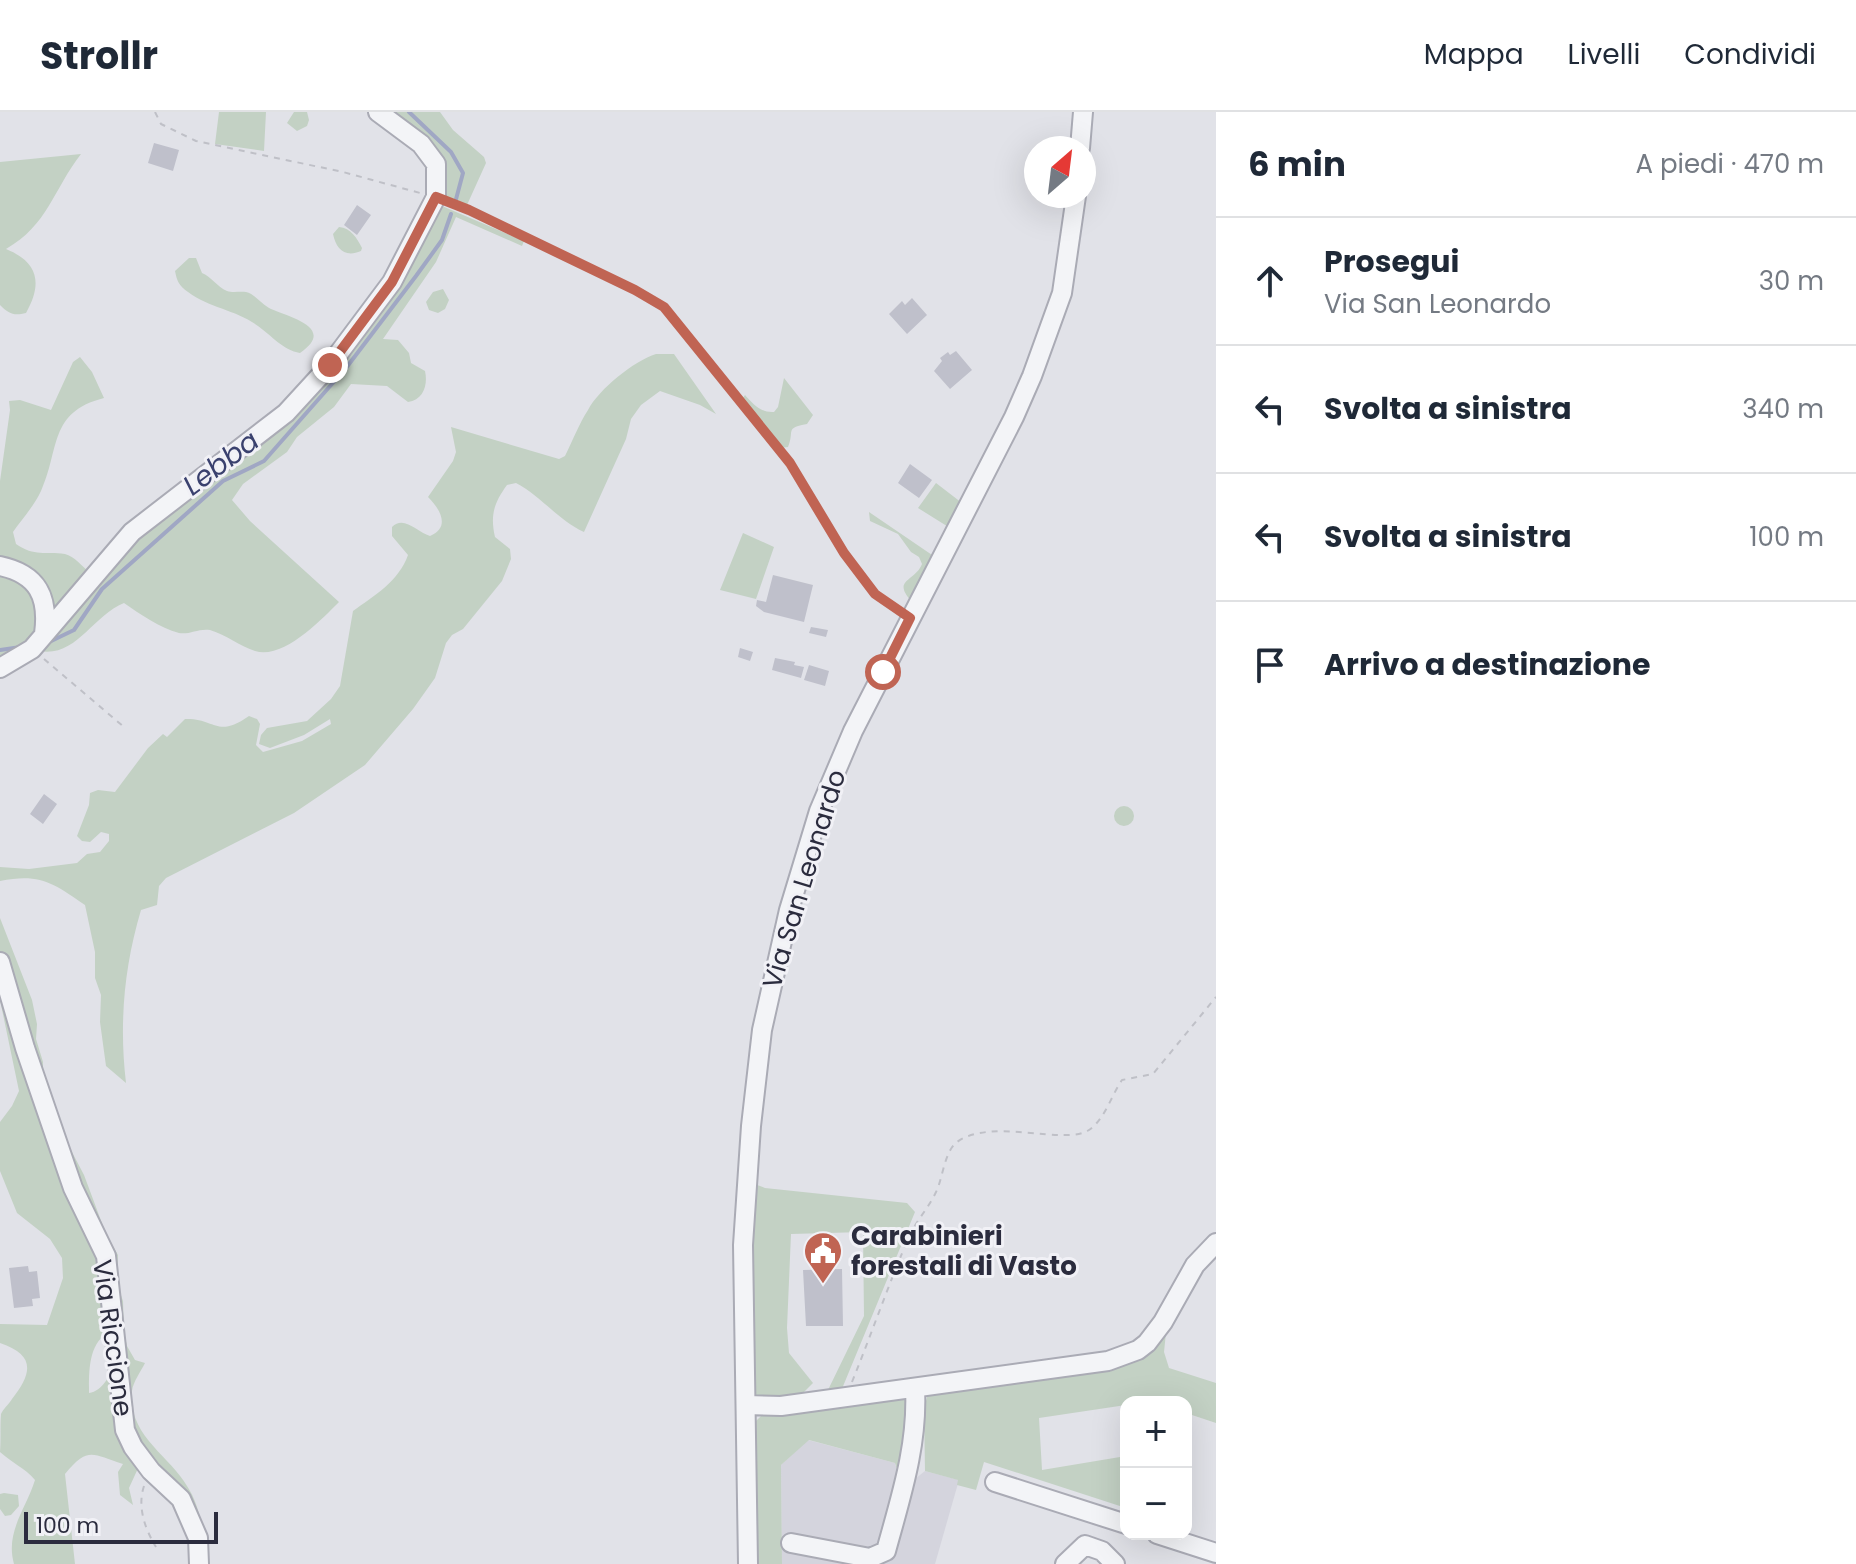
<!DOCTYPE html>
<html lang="it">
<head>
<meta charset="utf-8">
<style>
	body { margin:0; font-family:Poppins,sans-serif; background:#f6f6f7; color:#1f2937 }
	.controls { position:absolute; right:24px; bottom:24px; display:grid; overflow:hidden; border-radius:16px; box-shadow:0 8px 32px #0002 }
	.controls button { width:72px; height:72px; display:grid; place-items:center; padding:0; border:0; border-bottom:2px solid #e0e1e3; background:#fff; color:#1f2937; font:40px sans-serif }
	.compass { position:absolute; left:1024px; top:24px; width:72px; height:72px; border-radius:50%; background:#fff; box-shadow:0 8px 32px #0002; rotate:28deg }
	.scale { position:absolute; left:24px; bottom:20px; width:194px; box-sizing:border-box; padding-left:8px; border:4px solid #2b2c3e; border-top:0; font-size:22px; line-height:28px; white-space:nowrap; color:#2b2c3e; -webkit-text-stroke:6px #f1f1f6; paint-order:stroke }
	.stop { position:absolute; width:24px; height:24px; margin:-18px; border:6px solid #c06453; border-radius:50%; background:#fff }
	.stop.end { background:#c06453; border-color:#fff; box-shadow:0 2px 8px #0008 }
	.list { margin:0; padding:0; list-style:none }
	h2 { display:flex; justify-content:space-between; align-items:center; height:104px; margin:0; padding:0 32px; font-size:34px }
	h2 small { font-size:26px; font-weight:400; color:#747a83 }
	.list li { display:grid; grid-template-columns:52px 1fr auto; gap:24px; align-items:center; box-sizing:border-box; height:128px; padding:0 32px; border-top:2px solid #e0e1e3 }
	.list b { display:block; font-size:30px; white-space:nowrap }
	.list p { margin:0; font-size:26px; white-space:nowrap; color:#747a83 }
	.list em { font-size:26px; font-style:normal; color:#747a83 }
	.icon { flex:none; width:44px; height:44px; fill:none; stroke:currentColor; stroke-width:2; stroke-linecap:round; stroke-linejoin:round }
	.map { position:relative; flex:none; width:1216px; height:1452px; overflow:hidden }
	header { display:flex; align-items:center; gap:48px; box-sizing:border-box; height:112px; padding:0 40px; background:#fff; border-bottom:2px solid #e0e1e3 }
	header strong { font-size:38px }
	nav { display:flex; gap:44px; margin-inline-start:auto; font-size:28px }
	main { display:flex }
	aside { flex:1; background:#fff }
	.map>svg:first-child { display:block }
</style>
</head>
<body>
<header>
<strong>Strollr</strong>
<nav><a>Mappa</a><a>Livelli</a><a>Condividi</a></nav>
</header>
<main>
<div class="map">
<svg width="1216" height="1452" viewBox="0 0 1216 1452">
	<rect width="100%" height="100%" fill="#e1e2e8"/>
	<path fill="#d4d4dd" d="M808 1328 895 1351 898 1362 915 1367 925 1359 959 1368 935 1452H782L781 1353Z"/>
	<path fill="#c3d1c4" d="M219 0H266L264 39 215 32Z
		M294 0H307L309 8 307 14 297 19 287 11Z
		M389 0H440L453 18 484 45 486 51 467 93 437 84 438 55Z
		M81 42C53 78 48 113 6 137 38 150 43 171 26 201 14 204 9 202 0 193V50Z
		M435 91 524 129 522 134 456 105 436 150 383 227 398 228 409 241 411 251 425 259C428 272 424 288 408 290L387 274 351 272 334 295 297 325 287 340 243 372 232 388 250 409 339 490C321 508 283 548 255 539 239 534 227 523 210 518 199 516 189 523 179 521 160 516 140 502 124 491 92 504 76 546 39 539 73 482 45 477 0 448V369L10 298 9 289 20 288 51 298 73 250 80 245 92 260 104 286C48 300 60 338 41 379 34 394 22 407 13 420L16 432C35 445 45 439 65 442 74 444 83 455 90 461L125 430 213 361 334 242Z
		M339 115C351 116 357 126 362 136L361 139C345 146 336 137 333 122Z
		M189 146H196L202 161C212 165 217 175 227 179 233 181 240 179 246 180 255 182 262 193 271 197 289 205 337 216 300 241 283 238 272 224 258 214 237 198 209 196 188 180 179 174 177 169 175 159Z
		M443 177 449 188 445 197 438 201 429 198 426 190 433 180Z
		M656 242H674L716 302 700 293 660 279 641 293 631 307 626 327 584 420C558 408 541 384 516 371L507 373C494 391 490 403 495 425L510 437 511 447 502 469 463 517 452 523 446 531 435 566 413 597 365 653 294 701 166 766 159 774 157 793 141 798C124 855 119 912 126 971L106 954 100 910 101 883 95 866V840L85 793C53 771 40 761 0 769V755L29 757 77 751 87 742 100 740 109 729V722L101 720 90 730 82 729 77 724 89 693 90 681 98 678 115 680 148 636 163 622 167 625 185 607C216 606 216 627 249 604L257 607 260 612 256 633 263 640 302 629 331 612 330 607 304 623 270 636 259 632 261 623 267 616 307 609 331 587 340 574 353 499C374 484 399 469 408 443L392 424V415C404 403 417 420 430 424 451 415 440 397 428 385L453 349 456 340 451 315 559 347 565 344C573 328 579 312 588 298 599 277 634 249 656 242Z
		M710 247 743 286 745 283C753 292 761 301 774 300L778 295 784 266 813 303 807 312C784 316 795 319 788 335L780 336 773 328Z
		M936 371 962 391 950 416 918 396Z
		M869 400 935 445 912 490C891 467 915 470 922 452L919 445 911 440 898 422 870 409Z
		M743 421 774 435 756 487 720 478Z
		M0 456 33 476 39 523 0 548Z
		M1114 704a10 10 0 1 1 20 0a10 10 0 1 1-20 0Z
		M0 806 32 888 37 912 36 927 43 950V963L52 993 59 1003 62 1021 84 1063 106 1122 118 1143 117 1172 123 1189 124 1221 127 1234 135 1248 145 1251C141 1259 133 1270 132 1279 127 1323 170 1344 187 1374 197 1389 202 1409 203 1427L132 1325 119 1221 81 1088 0 843Z
		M0 856 104 1145 111 1218C88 1231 89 1258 89 1281 103 1279 109 1264 115 1252L140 1352 129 1376 133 1393 120 1383 118 1360 123 1352C92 1342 88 1334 65 1362L75 1452H14C5 1420 26 1397 35 1368 25 1356 12 1351 0 1340 1 1328 0 1313 1 1302 3 1297 9 1292 12 1287 33 1260 35 1243 0 1231V1212L47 1213 63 1166 62 1146 50 1127 17 1101 0 1059V1010L12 994 19 979 0 888Z
		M752 1071 765 1076 907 1091 915 1100 839 1284 830 1282 828 1278 864 1204 863 1120 791 1122 787 1216 789 1241 813 1271 797 1287 755 1285 749 1273Z
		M1167 1211 1164 1240 1169 1256 1216 1271V1311L1186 1301V1290H1126V1293L1039 1306 1042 1358 1126 1344V1396L984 1350 976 1378 957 1373 958 1368 925 1359 924 1295 929 1279 1096 1253Z
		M903 1285 909 1290 912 1298 897 1357 895 1351 809 1328 781 1353 782 1452H754L752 1319 755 1310 765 1300Z
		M4 1381 18 1383 19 1394 11 1403 5 1404 0 1397V1382Z"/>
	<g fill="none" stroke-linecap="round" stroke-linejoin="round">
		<path stroke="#a0a7c4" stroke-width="4" d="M409 0 451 40 463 61 455 91
			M47 531 74 518 102 477 223 369 264 349 346 256 416 164 442 128 451 102
			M0 538 21 535"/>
	</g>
	<path fill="#bfc0cb" d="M154 31 179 38 173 59 148 51Z
		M357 93 371 103 357 123 344 113Z
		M912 186 927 203 907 222 889 202 902 189 905 193Z
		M956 239 972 258 950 277 934 259 942 249 940 246 948 240 950 243Z
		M910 352 932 368 919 386 898 371Z
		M773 463 813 473 804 510 764 500 756 494 757 488 766 490Z
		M811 515 828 518 826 525 809 521Z
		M740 536 753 540 750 549 738 545Z
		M775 546 795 550 794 553 804 555 801 566 772 558Z
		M809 553 829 559 825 574 804 568Z
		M44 682 57 692 43 712 30 702Z
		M28 1154 29 1160 37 1159 40 1186 32 1187 33 1194 14 1196 9 1156Z
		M842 1157 843 1214H806L803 1158Z"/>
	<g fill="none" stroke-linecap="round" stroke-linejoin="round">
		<defs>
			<path id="minor" d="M1080 36 1083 0
				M0 454C38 462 49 485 44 522
				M0 556 32 537 132 420 286 301 330 253 392 170 436 85V52L421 32 378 0
				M0 850 25 936 73 1076 106 1144 125 1318 133 1335 151 1359 181 1387 198 1426 199 1452
				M746 1293 781 1294 1108 1249 1138 1238 1147 1231 1163 1210 1195 1153 1216 1131
				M995 1370 1126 1412
				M1157 1422 1216 1441
				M791 1431 870 1446 886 1439C901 1384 918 1333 915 1276
				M748 1452 743 1133 751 1014 762 918 789 798 819 699 853 619 1014 305 1032 264 1062 181 1076 84
				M1065 1452 1085 1433 1102 1439 1115 1452"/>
		</defs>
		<use href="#minor" stroke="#aaabb5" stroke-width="22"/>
		<path stroke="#bfc0c7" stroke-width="2" stroke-dasharray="6 6" stroke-linecap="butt" d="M155 0 161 12 196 29 343 60 420 81
			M449 90 635 178 664 195 692 228 790 351 844 441 875 482 899 499
			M44 547 124 615
			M852 1270C871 1223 888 1174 908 1127 915 1110 928 1097 936 1080 943 1066 944 1040 957 1030 991 1005 1066 1034 1089 1018 1105 1007 1111 984 1122 968L1153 962 1216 885
			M144 1374C137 1395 145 1417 156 1435"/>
		<use href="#minor" stroke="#f3f4f7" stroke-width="18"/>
	</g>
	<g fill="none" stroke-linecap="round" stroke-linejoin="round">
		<path stroke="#c06453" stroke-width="10" d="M330 253 392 170 436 85 469 98 635 178 664 195 790 351 844 441 875 482 910 506 883 560"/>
	</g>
	<defs>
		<symbol id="civic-pin" viewBox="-11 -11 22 30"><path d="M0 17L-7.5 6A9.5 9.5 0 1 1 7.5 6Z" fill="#c06453" stroke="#f1f1f6"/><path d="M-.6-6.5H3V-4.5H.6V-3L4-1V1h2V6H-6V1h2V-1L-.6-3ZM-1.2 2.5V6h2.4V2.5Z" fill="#fff"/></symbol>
	</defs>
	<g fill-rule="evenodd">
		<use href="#civic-pin" x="801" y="1117" width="44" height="60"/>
	</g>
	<g text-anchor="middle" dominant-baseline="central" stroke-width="6" stroke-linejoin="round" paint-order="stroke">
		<g font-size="26" fill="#2b2c3e" stroke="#f1f1f6">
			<text transform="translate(804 767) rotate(-73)">Via San Leonardo</text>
			<text transform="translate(113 1226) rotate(82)">Via Riccione</text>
		</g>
		<g font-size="26" font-weight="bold" fill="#2b2c3e" stroke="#f1f1f6" text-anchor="start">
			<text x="851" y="1124">Carabinieri<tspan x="851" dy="30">forestali di Vasto</tspan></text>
		</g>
		<g font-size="28" font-style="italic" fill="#3a416e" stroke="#f1f1f6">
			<text transform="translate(221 351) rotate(-37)">Lebba</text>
		</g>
	</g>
</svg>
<div class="controls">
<button>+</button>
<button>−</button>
</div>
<svg class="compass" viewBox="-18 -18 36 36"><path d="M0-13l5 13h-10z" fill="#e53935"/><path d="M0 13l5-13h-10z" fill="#747a83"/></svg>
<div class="scale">100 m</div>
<div class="stop" style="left:883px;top:560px"></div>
<div class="stop end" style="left:330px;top:253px"></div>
</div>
<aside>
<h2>6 min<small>A piedi · 470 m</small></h2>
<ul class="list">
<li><svg class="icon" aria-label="ahead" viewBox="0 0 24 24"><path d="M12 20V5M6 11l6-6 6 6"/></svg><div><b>Prosegui</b><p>Via San Leonardo</p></div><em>30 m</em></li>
<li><svg class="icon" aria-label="left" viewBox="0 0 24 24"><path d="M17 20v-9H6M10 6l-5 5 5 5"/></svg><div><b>Svolta a sinistra</b></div><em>340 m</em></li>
<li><svg class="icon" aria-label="left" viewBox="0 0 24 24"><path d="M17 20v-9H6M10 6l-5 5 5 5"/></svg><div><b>Svolta a sinistra</b></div><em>100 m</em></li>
<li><svg class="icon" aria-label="arrive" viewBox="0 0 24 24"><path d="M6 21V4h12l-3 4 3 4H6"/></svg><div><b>Arrivo a destinazione</b></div></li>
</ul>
</aside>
</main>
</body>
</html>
